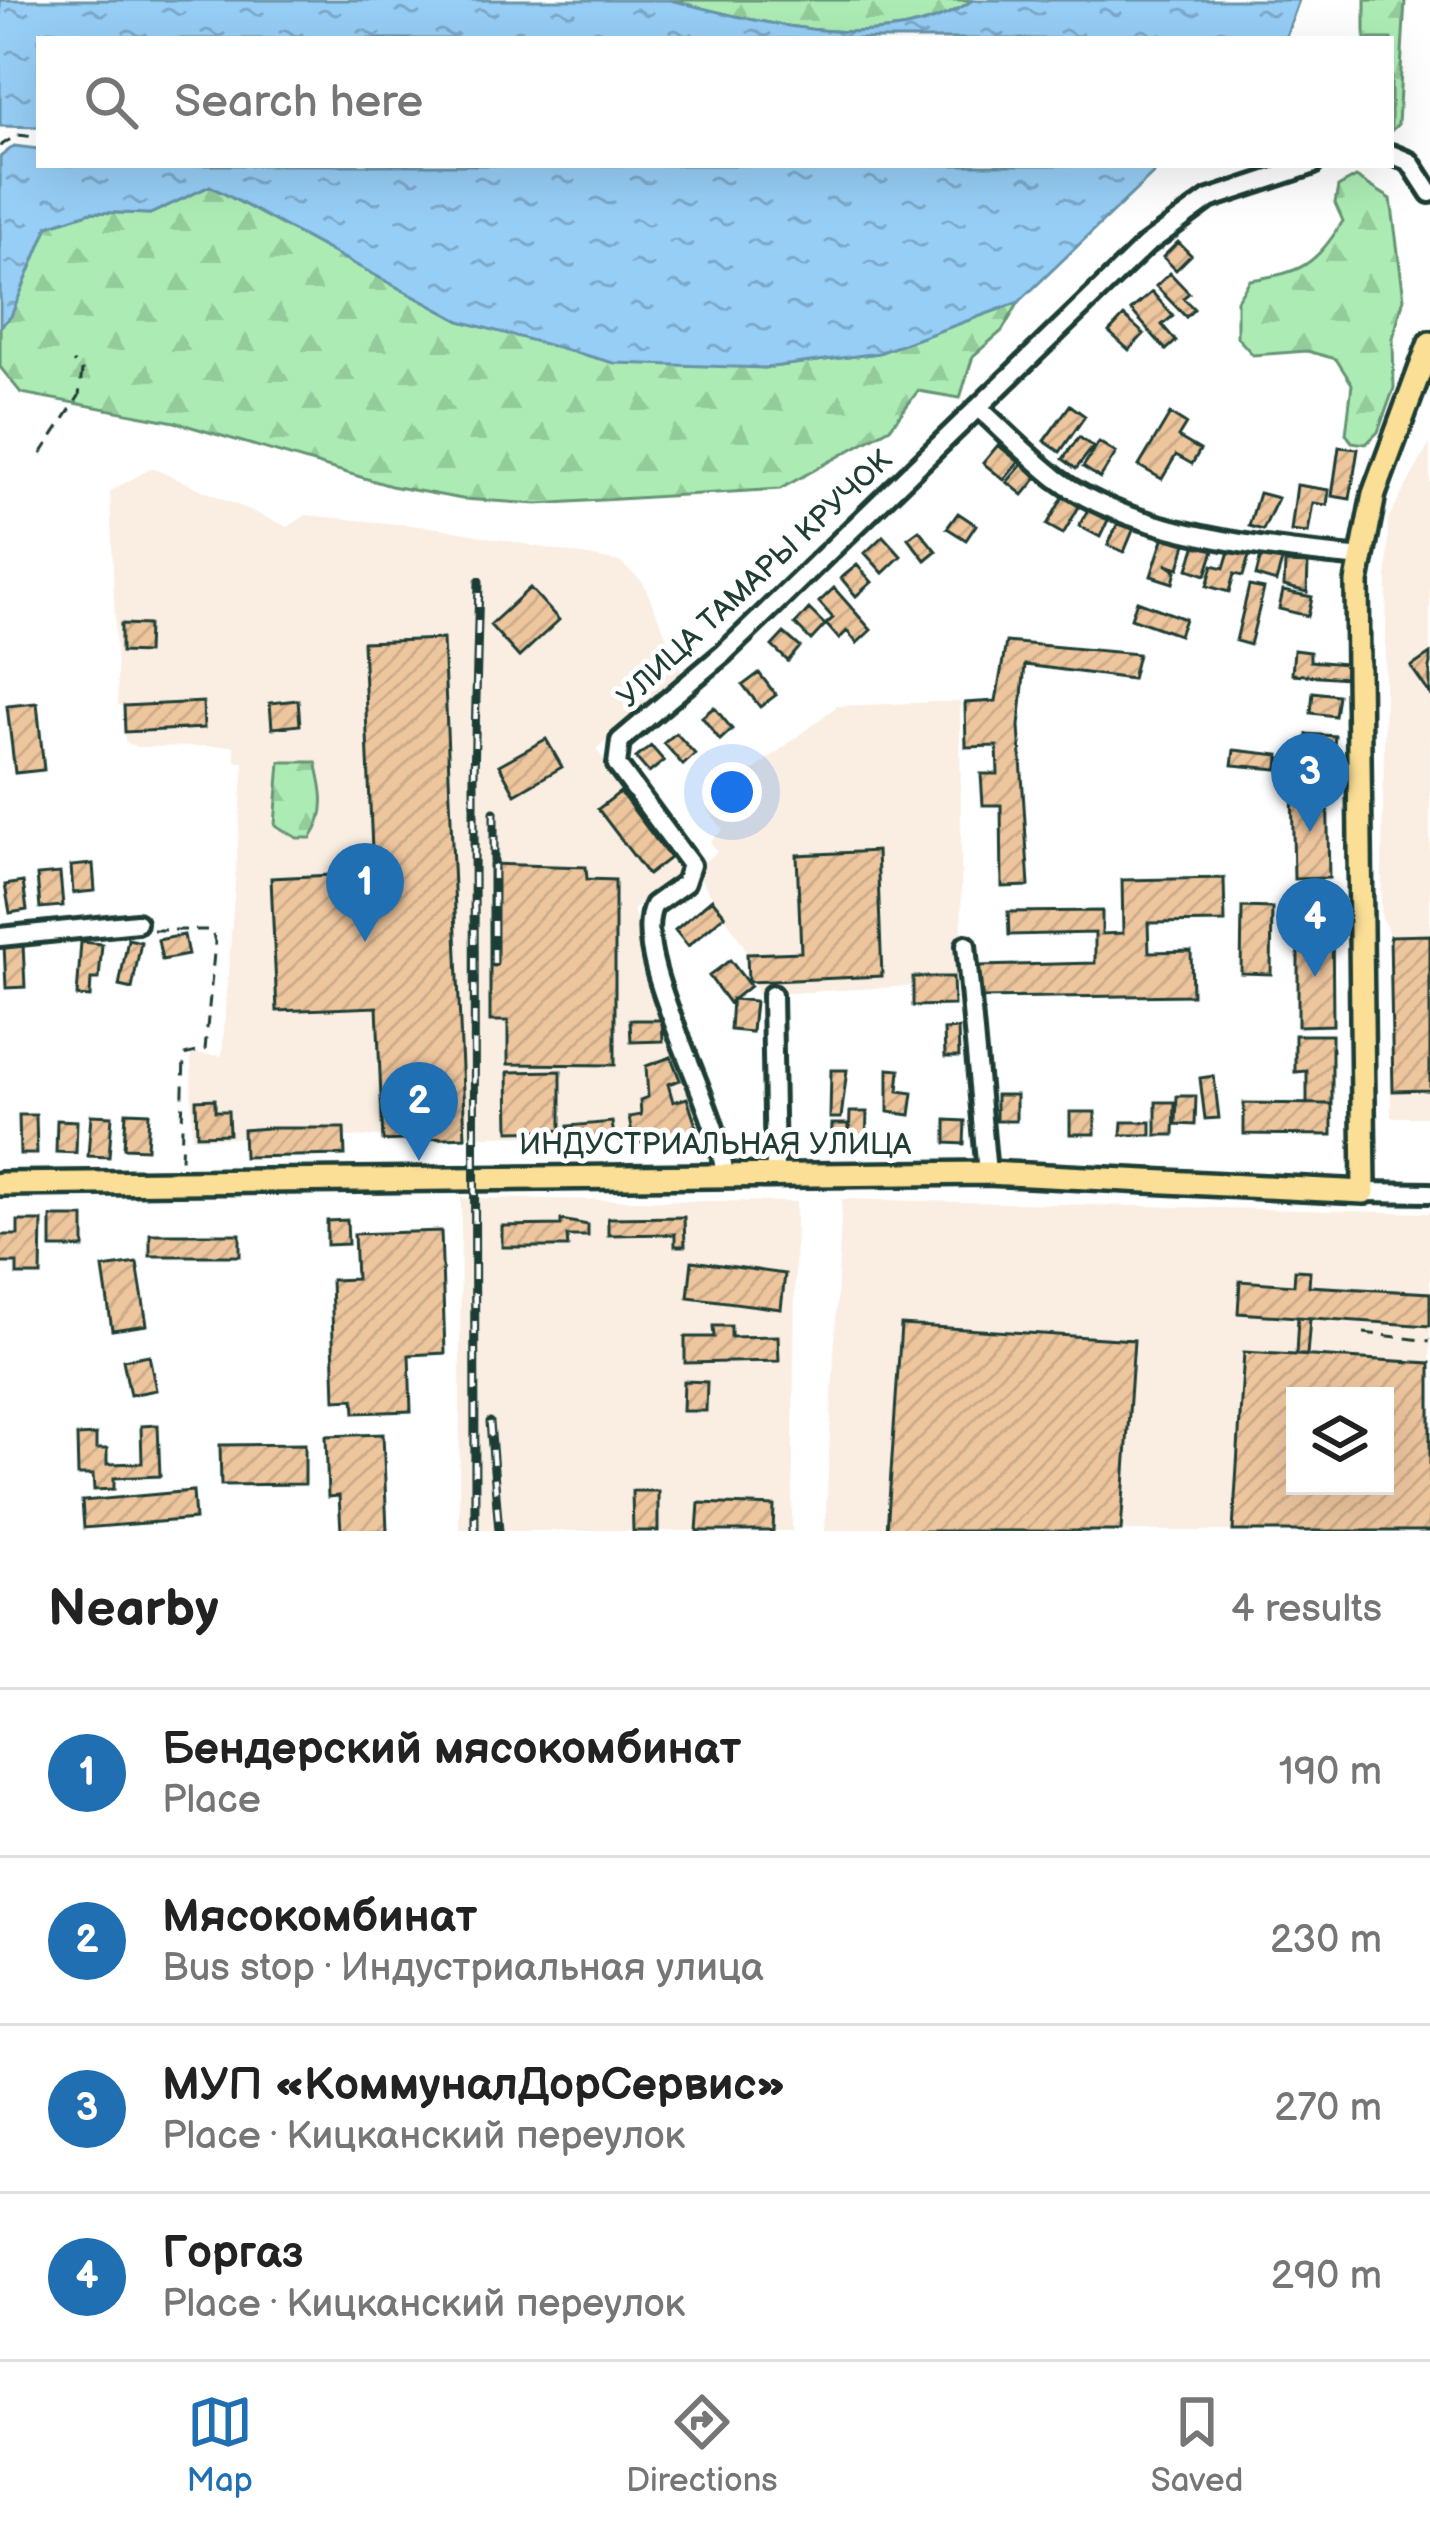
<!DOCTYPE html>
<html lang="en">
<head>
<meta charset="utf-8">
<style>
	body { margin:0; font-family:"Balsamiq Sans",sans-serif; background:#f2f2f2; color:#222 }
	.controls { position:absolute; right:36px; bottom:36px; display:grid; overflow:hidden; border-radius:0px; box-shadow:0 12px 48px #0002 }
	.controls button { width:108px; height:108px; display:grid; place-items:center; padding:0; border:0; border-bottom:3px solid #e0e0e0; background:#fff; color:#222; font:60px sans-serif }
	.you { position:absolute; left:732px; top:792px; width:42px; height:42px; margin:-30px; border:9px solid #fff; border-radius:50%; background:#1a73e8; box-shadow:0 0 0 18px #1a73e833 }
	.badge { display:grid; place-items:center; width:78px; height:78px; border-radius:50%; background:#1f6fb2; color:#fff; font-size:39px; font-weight:700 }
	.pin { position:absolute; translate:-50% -99px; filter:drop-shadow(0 3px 6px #0008) }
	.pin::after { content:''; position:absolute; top:63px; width:42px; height:36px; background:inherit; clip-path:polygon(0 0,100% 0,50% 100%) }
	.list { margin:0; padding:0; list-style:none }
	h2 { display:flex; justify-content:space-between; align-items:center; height:156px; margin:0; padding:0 48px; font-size:51px }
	h2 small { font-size:39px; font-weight:400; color:#767676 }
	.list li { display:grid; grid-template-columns:78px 1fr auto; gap:36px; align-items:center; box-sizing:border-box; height:168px; padding:0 48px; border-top:3px solid #e0e0e0 }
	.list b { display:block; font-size:45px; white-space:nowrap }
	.list p { margin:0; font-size:39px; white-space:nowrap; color:#767676 }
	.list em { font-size:39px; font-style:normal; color:#767676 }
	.icon { flex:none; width:66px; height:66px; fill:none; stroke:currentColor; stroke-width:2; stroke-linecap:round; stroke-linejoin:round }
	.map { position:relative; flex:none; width:1430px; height:1531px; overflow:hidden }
	.search { position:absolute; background:#fff; box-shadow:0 12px 48px #0002; left:36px; right:36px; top:36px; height:132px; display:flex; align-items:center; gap:30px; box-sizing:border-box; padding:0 42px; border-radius:0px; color:#767676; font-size:45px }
	.sheet { height:828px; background:#fff }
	nav { display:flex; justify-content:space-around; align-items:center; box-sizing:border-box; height:168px; border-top:3px solid #e0e0e0; background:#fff; font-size:33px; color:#767676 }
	nav a { display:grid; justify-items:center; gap:6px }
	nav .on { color:#1f6fb2 }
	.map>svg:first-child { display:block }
</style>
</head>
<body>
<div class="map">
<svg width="1430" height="1531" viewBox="0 0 1430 1531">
	<defs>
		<pattern id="forest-firs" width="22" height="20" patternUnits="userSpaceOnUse" patternTransform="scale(3)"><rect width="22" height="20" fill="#acecb4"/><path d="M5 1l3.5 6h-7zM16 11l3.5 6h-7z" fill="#94cb9b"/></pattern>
		<pattern id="water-ripples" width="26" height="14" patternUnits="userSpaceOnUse" patternTransform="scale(3)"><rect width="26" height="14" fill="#97cef6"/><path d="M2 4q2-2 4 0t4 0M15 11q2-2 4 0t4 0" fill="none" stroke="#7ba8c8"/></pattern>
		<pattern id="building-hatch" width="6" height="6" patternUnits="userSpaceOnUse" patternTransform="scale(3)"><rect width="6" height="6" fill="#eec69e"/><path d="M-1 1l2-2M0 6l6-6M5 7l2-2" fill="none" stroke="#ccab89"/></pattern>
	</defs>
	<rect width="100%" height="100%" fill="#fff"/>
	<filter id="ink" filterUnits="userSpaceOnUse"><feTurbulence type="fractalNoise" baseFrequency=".00833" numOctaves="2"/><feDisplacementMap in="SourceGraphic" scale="24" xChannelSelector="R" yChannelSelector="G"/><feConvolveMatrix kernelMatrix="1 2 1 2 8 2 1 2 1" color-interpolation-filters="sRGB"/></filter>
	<g filter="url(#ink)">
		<path fill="#faeee2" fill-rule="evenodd" d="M1430 443V1117H1391L1390 936 1381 915 1388 519Z
			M152 468 288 527 306 515 440 528 620 562 643 582 683 674 596 749 685 868 633 910 670 1022 672 1050 686 1062 706 1134 192 1138 191 1053 222 1056 244 762 235 761 234 746 137 747 125 742 124 706 118 705 110 491Z
			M960 701 962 983 757 995 744 946 694 869 717 852 710 841 723 830 706 807 837 706Z
			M461 1198 796 1202 792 1531H459Z
			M842 1199 1430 1213V1531H825ZM1295 1396H1385V1486H1295Z"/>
		<path fill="url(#forest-firs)" stroke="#669474" stroke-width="3" d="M670 0H973C889 58 761 23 670 0Z
			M1365 0H1405L1398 124 1391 131V39H1365Z
			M1356 177 1391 199 1404 298 1393 338 1394 388 1378 432 1366 444 1352 442 1346 434 1352 384 1336 359 1307 351 1253 355 1237 337V300L1250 280C1303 272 1314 266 1343 221L1335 203 1338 187Z
			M210 186 460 321 764 368 878 353 1019 302 1002 331 973 356 960 398 918 391 890 428 780 489 537 504 462 499 391 486 175 422 21 393 0 367V327L11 316 48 226 91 212 150 214Z
			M280 762H316C323 790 328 813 311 838H297L275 825Z"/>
		<path fill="url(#water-ripples)" stroke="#6794a8" stroke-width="3" d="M0 0H670C761 23 889 58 973 0H1299L1285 39H39V127L0 126Z
			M14 146 39 149V165H1162L1019 302 879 353 764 368 614 363 460 321 210 186 150 214 91 212 48 226 11 316 0 327V157Z"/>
		<path fill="url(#building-hatch)" stroke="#1f3d34" stroke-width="3" fill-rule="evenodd" d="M1178 242 1191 255 1176 270 1163 257Z
			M1170 273 1189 293 1183 298 1194 309 1186 317 1156 286Z
			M1152 292 1173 316 1162 325 1176 341 1166 350 1131 310Z
			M1124 316 1144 334 1129 350 1109 332Z
			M1070 405 1085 416 1060 452 1044 441Z
			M1170 414 1186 424 1178 437 1200 450 1192 464 1176 455 1162 479 1139 466Z
			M1079 437 1093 447 1076 469 1063 459Z
			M1099 442 1116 453 1100 478 1083 467Z
			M998 445 1019 462 1004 480 983 463Z
			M1339 447 1358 449 1350 499 1332 496Z
			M1026 460 1041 473 1023 495 1007 482Z
			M1297 485 1329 490 1327 505 1313 503 1308 533 1291 531Z
			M1259 493 1278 498 1263 530 1249 526Z
			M1064 495 1080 505 1063 534 1047 525Z
			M1090 506 1110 516 1100 537 1079 526Z
			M958 513 976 525 966 540 947 528Z
			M1119 521 1134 528 1124 552 1108 545Z
			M919 530 936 551 925 560 908 538Z
			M1166 530 1188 537 1179 568 1166 564 1176 571 1173 583 1151 576Z
			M1199 535 1217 541 1206 575 1188 569Z
			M883 536 901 556 883 573 865 553Z
			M1230 548 1250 553 1243 576 1234 574 1229 592 1207 586 1213 565 1224 568Z
			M1261 556 1282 561 1276 582 1256 576Z
			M1285 563 1308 564 1307 592 1284 586Z
			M857 565 872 582 856 596 841 578Z
			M1249 586 1264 589 1250 645 1236 641Z
			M530 588 559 620 519 657 490 625Z
			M834 588 871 630 857 643 847 631 839 639 826 624 833 618 819 602Z
			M1283 591 1312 597 1308 616 1279 609Z
			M1137 601 1185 619 1179 635 1131 618Z
			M809 609 825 625 811 640 795 624Z
			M121 624 148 625 147 653 121 652Z
			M784 633 800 647 788 661 772 646Z
			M443 639 465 1137 383 1141 377 1007 277 1011 271 878 373 873 363 642Z
			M1006 642 1138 654 1132 679 1025 665 1019 726 1029 886 1002 887 1001 805H983L981 774H998L997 746 966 747 965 703 996 701Z
			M1294 650 1310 652V661L1347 664 1346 678 1292 674Z
			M1430 654V694L1411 667Z
			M759 673 776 695 760 707 743 685Z
			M1313 692 1338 695 1335 716 1311 713Z
			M298 700 300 725 272 728 270 703Z
			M203 702 204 728 125 732 124 706Z
			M37 703 44 770 15 773 7 706Z
			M714 707 732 729 720 740 702 717Z
			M676 733 695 754 683 765 664 743Z
			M1307 734 1335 736 1333 756 1306 754Z
			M546 739 562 767 515 794 499 765Z
			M651 746 664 761 649 773 636 758Z
			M1234 750 1279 755 1278 769 1232 765Z
			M1312 758V780L1327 779 1329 878 1294 879 1292 786 1282 787 1281 759Z
			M620 792 670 858 648 875 598 809Z
			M877 851 882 976 748 982 747 954 801 952 797 855Z
			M93 864 95 891 73 893 71 866Z
			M490 864 586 867 587 879 615 880V1065L508 1064V1021H490Z
			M60 873 63 906 40 908 37 875Z
			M1224 878 1225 922 1148 923 1149 952 1191 951 1192 995 979 998 978 966 1095 963V933L1009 935 1008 912 1102 911V934L1123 933 1122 880Z
			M23 882 27 910 10 913 5 885Z
			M712 899 725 915 688 946 675 930Z
			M1242 907 1272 908 1271 974 1241 973Z
			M1281 911H1332L1333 1025 1298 1026V928H1281Z
			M184 935 188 955 162 960 158 940Z
			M1430 935V1090L1393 1091 1390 936Z
			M128 939 141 942 132 989 119 986Z
			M81 942 102 944 99 979H91L90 997 77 996Z
			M23 944 25 987 6 988 4 945Z
			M730 960 750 986 729 1003 709 976Z
			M913 977H953L954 1005 913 1006Z
			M732 999 755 1001 752 1032 730 1030Z
			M630 1020H662L663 1041 631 1042Z
			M958 1029 959 1057H945L944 1030Z
			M1295 1035H1332V1104H1307V1071L1295 1072Z
			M671 1057 680 1080 668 1084 673 1102 687 1098 699 1135 640 1143 633 1140 629 1117 641 1115 640 1100 648 1097 646 1066Z
			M888 1069 900 1070 898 1091 913 1093 910 1115 888 1112Z
			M831 1070H847L841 1118H830Z
			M561 1071V1130L509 1131 508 1072Z
			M1214 1076 1219 1118 1205 1119 1200 1078Z
			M996 1095H1016V1121H996Z
			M1177 1096H1196L1195 1125 1176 1124Z
			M215 1099V1111H228L229 1134 197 1135 196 1100Z
			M1156 1102H1175L1174 1135H1156Z
			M1244 1103 1332 1104V1135L1244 1134Z
			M126 1112 149 1113 147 1149 124 1148Z
			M850 1112H867L866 1143 849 1142Z
			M1070 1112H1095V1134H1070Z
			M19 1115H36L37 1154H20Z
			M91 1115 112 1116 109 1157 88 1156Z
			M57 1120 77 1121 76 1153 56 1152Z
			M946 1120 965 1121 964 1144 946 1143Z
			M612 1122 614 1137 570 1142 568 1126Z
			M1122 1122H1151V1135H1121Z
			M832 1124H848L847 1149H831Z
			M268 1128H344L345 1155 244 1157 243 1130Z
			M51 1217H84V1248H51Z
			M684 1217 685 1246H675V1234L608 1235V1218Z
			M347 1220 348 1244 327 1245V1221Z
			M561 1220 588 1225V1236H567L568 1247H502V1226L561 1225Z
			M18 1221H42L41 1275H17V1263H0V1235H18Z
			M441 1231 445 1353 409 1355 411 1411 355 1413 354 1399 335 1400 331 1280 356 1279 354 1234Z
			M150 1234H240V1256H150Z
			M692 1261 785 1274 781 1309 688 1297Z
			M137 1263 147 1325 112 1330 103 1268Z
			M1295 1270 1310 1271 1309 1286 1430 1293V1326L1238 1313 1240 1281 1294 1285Z
			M1298 1317 1310 1318 1307 1355H1296Z
			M901 1325 1134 1340 1121 1531H887Z
			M713 1326H731V1337L778 1336 779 1361 685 1363V1337H714Z
			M1244 1352 1430 1363V1531H1233ZM1295 1396H1385V1486H1295Z
			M149 1355 156 1390 130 1395 123 1360Z
			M684 1381 707 1382 706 1411H683Z
			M158 1425 160 1476 114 1478V1489L94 1490 93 1475H78L77 1436 96 1435V1449H107V1464L142 1463 141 1426Z
			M383 1434 387 1531H341L339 1496 328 1497 326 1436Z
			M305 1444V1484L221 1485 220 1445Z
			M193 1491 195 1519 84 1528 82 1501Z
			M632 1491H658V1531H633Z
			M699 1503 774 1506 773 1531H697Z"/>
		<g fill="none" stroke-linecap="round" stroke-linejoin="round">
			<defs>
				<path id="minor" d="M1391 154 1410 162 1430 193
					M981 410C1006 433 1030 458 1057 479 1132 535 1271 549 1362 558
					M0 937 137 923
					M966 945 987 1173
					M772 995 775 1175
					M724 1175C723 1112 627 956 654 905L685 883 691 865 617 765 620 741 724 653 1146 245 1209 199 1312 165
					M1364 1192 1430 1193"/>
				<path id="major" d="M0 1184 987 1173 1364 1192 1357 582 1374 494 1430 343"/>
			</defs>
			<use href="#minor" stroke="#1f3d34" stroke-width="26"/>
			<use href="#major" stroke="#1f3d34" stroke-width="30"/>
			<path stroke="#1f3d34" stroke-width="3" stroke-dasharray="12 9" stroke-linecap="butt" d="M0 146 17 135 39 137
				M41 454 79 396 82 371 73 362
				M153 930H212L215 942 205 1050 184 1055 181 1162
				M1364 1333 1430 1341"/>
			<use href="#minor" stroke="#fff" stroke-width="16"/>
			<use href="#major" stroke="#fbdf96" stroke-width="21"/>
			<defs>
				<path id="rail" d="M494 963V812
					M490 1422 499 1531
					M475 1531 474 777 479 581"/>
			</defs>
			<use href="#rail" stroke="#1f3d34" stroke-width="9"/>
			<use href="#rail" stroke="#fff" stroke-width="4.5" stroke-dasharray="14" stroke-linecap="butt"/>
		</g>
	</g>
	<g text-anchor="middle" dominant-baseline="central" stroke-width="10" stroke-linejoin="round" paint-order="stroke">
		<g font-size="30" fill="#1f3d34" stroke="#fff">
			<text transform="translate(755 579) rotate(-43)">УЛИЦА ТАМАРЫ КРУЧОК</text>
			<text x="715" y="1145">ИНДУСТРИАЛЬНАЯ УЛИЦА</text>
		</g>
	</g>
</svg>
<div class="controls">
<button><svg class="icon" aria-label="layers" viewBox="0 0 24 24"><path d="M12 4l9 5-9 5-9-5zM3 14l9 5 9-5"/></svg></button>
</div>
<div class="you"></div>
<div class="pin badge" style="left:365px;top:942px">1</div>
<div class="pin badge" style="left:419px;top:1161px">2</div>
<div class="pin badge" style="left:1310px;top:832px">3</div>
<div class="pin badge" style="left:1315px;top:977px">4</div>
<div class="search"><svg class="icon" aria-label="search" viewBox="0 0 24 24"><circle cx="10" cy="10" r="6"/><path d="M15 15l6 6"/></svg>Search here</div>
</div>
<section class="sheet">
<h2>Nearby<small>4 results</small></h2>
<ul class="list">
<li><span class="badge">1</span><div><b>Бендерский мясокомбинат</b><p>Place</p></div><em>190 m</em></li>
<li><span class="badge">2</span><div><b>Мясокомбинат</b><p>Bus stop · Индустриальная улица</p></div><em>230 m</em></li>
<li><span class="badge">3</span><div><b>МУП «КоммуналДорСервис»</b><p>Place · Кицканский переулок</p></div><em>270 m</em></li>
<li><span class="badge">4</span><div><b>Горгаз</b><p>Place · Кицканский переулок</p></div><em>290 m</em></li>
</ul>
</section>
<nav>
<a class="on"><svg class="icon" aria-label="map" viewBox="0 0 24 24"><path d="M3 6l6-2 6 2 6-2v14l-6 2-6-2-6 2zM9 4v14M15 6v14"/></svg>Map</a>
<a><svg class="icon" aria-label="directions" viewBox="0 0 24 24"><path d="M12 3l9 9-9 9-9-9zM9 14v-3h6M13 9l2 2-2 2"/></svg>Directions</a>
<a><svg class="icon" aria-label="saved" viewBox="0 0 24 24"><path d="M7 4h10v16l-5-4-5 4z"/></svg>Saved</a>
</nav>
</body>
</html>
